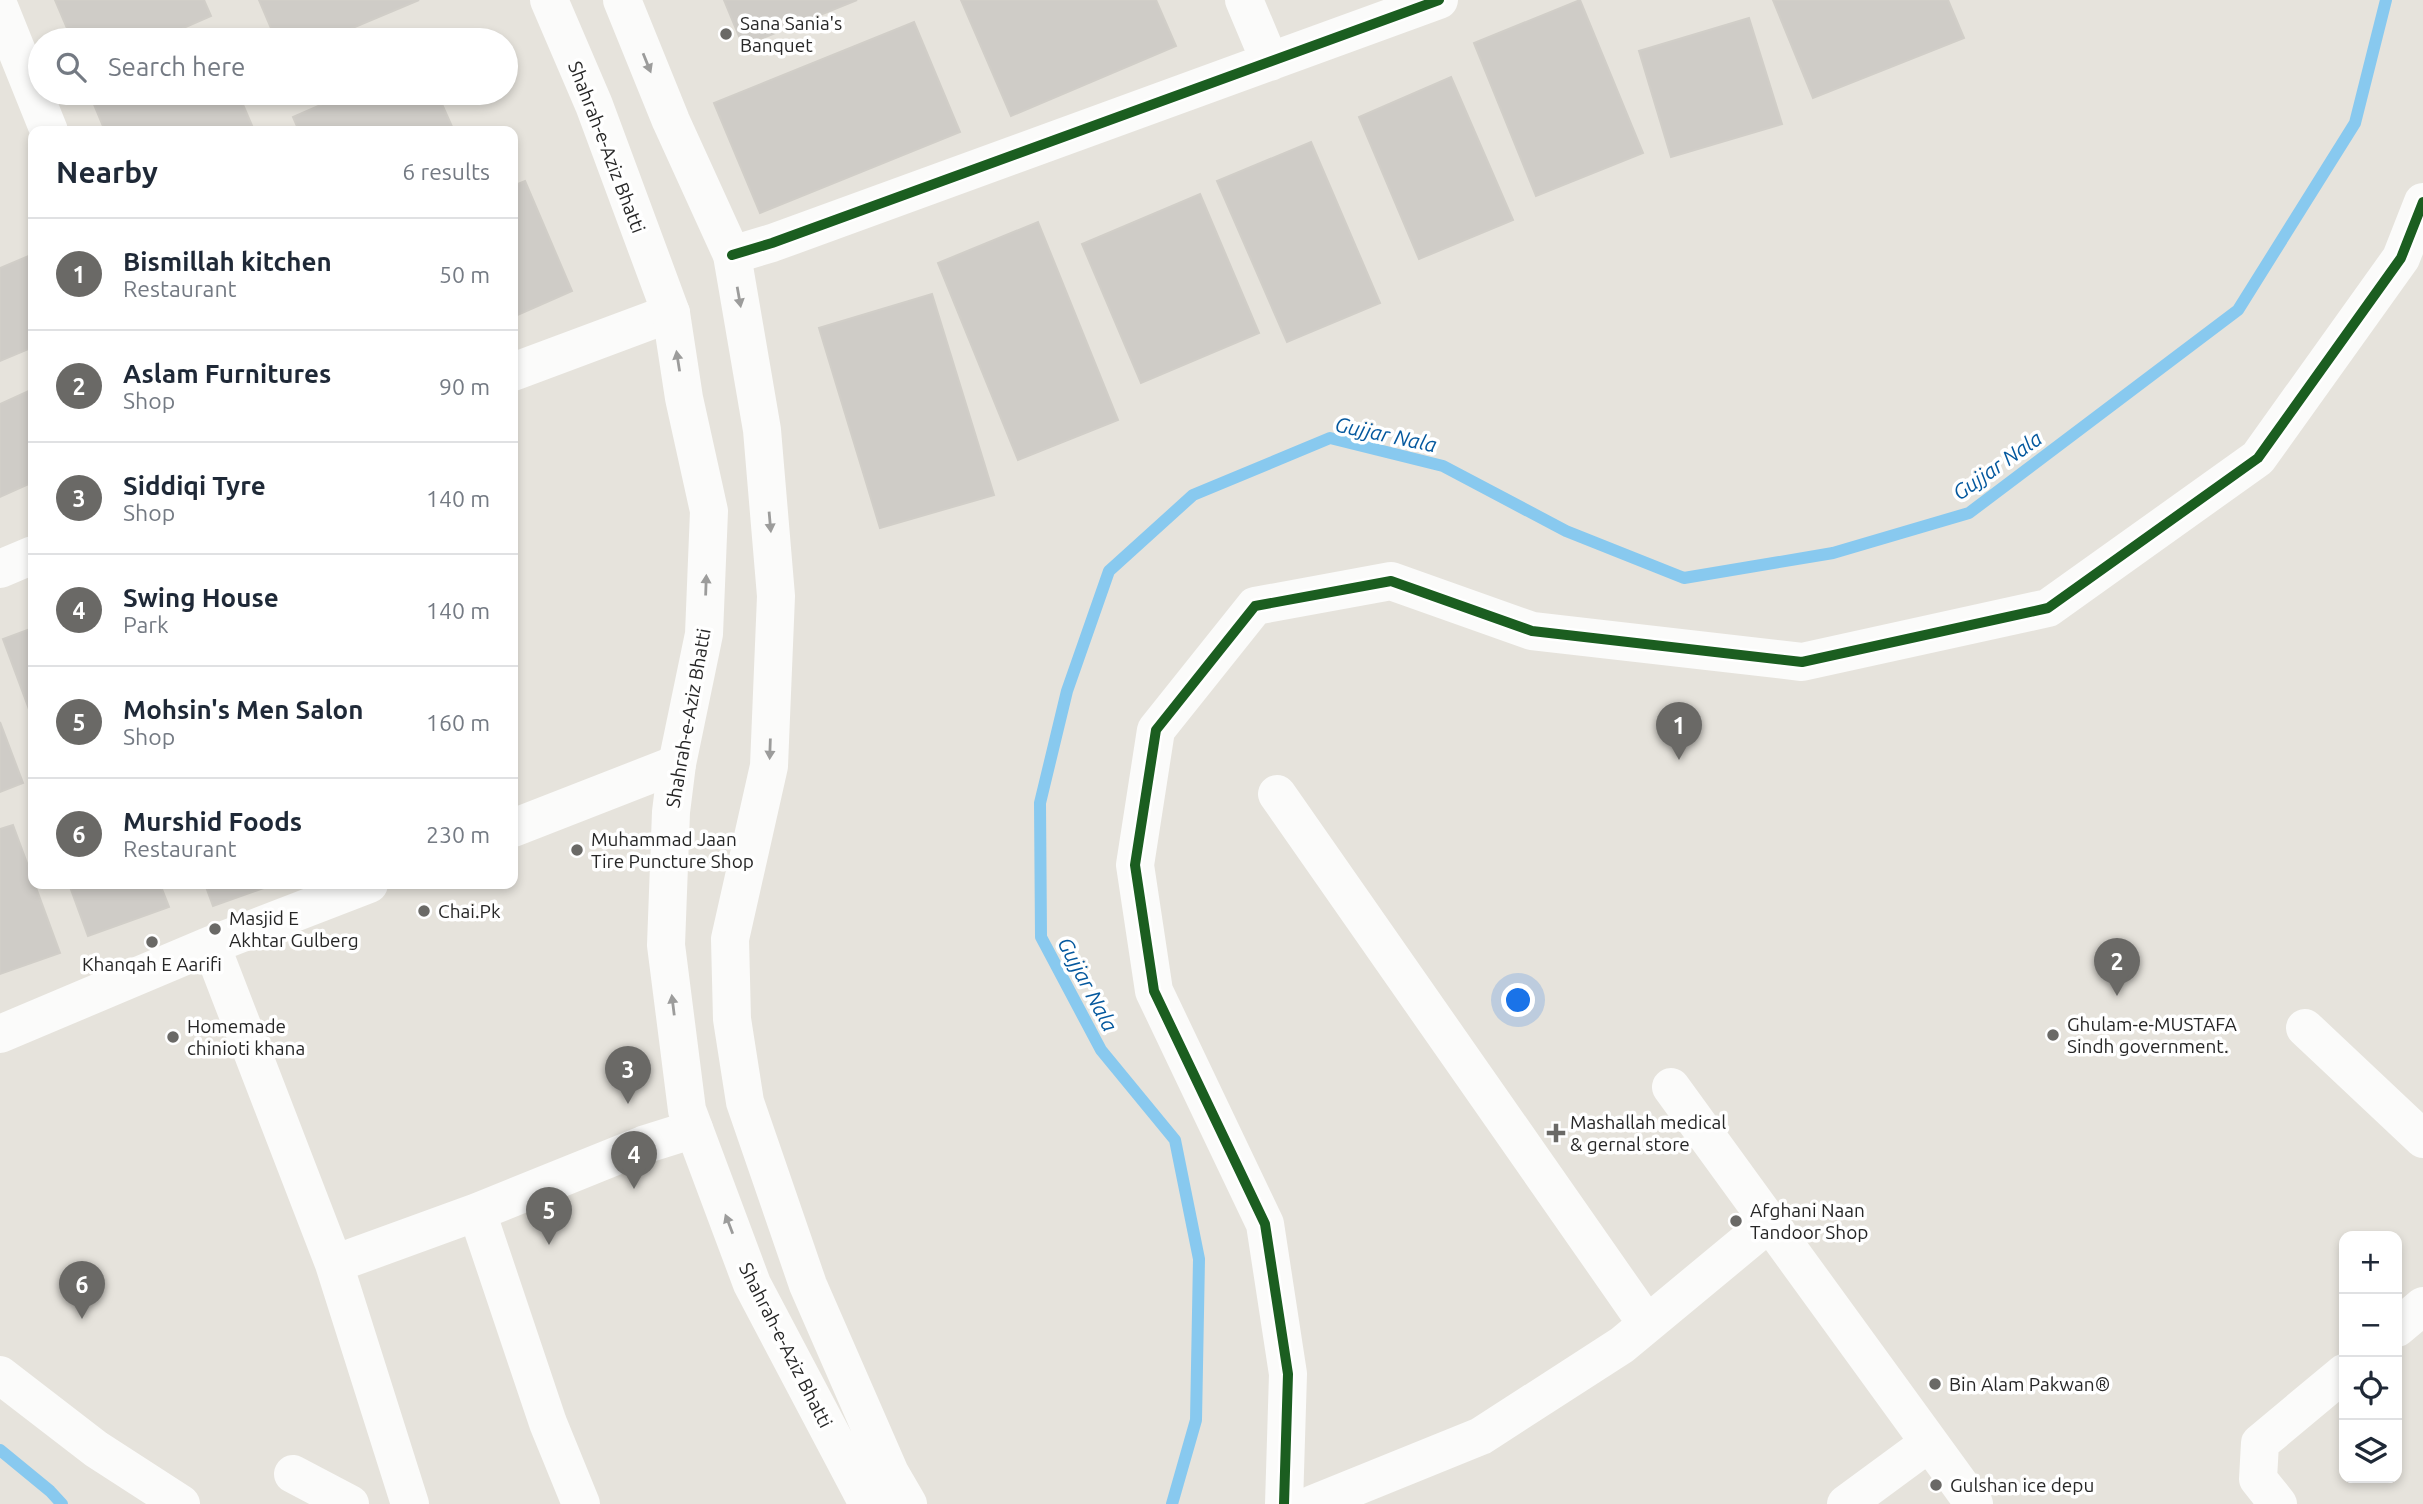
<!DOCTYPE html>
<html lang="en">
<head>
<meta charset="utf-8">
<style>
	body { margin:0; font-family:Ubuntu,sans-serif; background:#f2f2f3; color:#1f2937 }
	.controls { position:absolute; right:21px; bottom:21px; display:grid; overflow:hidden; border-radius:14px; box-shadow:0 4px 10px #0003 }
	.controls button { width:63px; height:63px; display:grid; place-items:center; padding:0; border:0; border-bottom:2px solid #e0e1e3; background:#fff; color:#1f2937; font:35px sans-serif }
	.you { position:absolute; left:1519px; top:1001px; width:24px; height:24px; margin:-18px; border:5px solid #fff; border-radius:50%; background:#1a73e8; box-shadow:0 0 0 10px #1a73e833 }
	.badge { display:grid; place-items:center; width:46px; height:46px; border-radius:50%; background:#6a6966; color:#fff; font-size:23px; font-weight:700 }
	.pin { position:absolute; translate:-50% -58px; filter:drop-shadow(0 2px 4px #0008) }
	.pin::after { content:''; position:absolute; top:37px; width:24px; height:21px; background:inherit; clip-path:polygon(0 0,100% 0,50% 100%) }
	.list { margin:0; padding:0; list-style:none }
	h2 { display:flex; justify-content:space-between; align-items:center; height:91px; margin:0; padding:0 28px; font-size:30px }
	h2 small { font-size:23px; font-weight:400; color:#747a83 }
	.list li { display:grid; grid-template-columns:46px 1fr auto; gap:21px; align-items:center; box-sizing:border-box; height:112px; padding:0 28px; border-top:2px solid #e0e1e3 }
	.list b { display:block; font-size:26px; white-space:nowrap }
	.list p { margin:0; font-size:23px; white-space:nowrap; color:#747a83 }
	.list em { font-size:23px; font-style:normal; color:#747a83 }
	.icon { flex:none; width:38px; height:38px; fill:none; stroke:currentColor; stroke-width:2; stroke-linecap:round; stroke-linejoin:round }
	.map { position:relative; flex:none; width:2423px; height:1504px; overflow:hidden }
	.search { position:absolute; background:#fff; box-shadow:0 4px 10px #0003; left:28px; top:28px; width:490px; height:77px; display:flex; align-items:center; gap:18px; box-sizing:border-box; padding:0 24px; border-radius:38px; color:#747a83; font-size:26px }
	.panel { position:absolute; background:#fff; box-shadow:0 4px 10px #0003; left:28px; top:126px; width:490px; height:763px; border-radius:14px }
	.map>svg:first-child { display:block }
</style>
</head>
<body>
<div class="map">
<svg width="2423" height="1504" viewBox="0 0 2423 1504">
	<rect width="100%" height="100%" fill="#e6e3dc"/>
	<g fill="none" stroke-linecap="round" stroke-linejoin="round">
		<path stroke="#88c9ef" stroke-width="12" d="M0 1450 50 1491 62 1504
			M1172 1504 1196 1420 1199 1259 1175 1140 1101 1050 1041 937 1040 803 1067 691 1109 571 1193 495 1330 438 1443 466 1566 531 1684 578 1833 553 1969 513 2238 310 2355 123 2386 0"/>
	</g>
	<path fill="#cfccc7" stroke="#d1cec8" stroke-width="2" d="M55 0H204L211 16 156 40H72Z
		M259 0H419L331 37 333 40H276Z
		M724 0H857L743 46Z
		M961 0H1156L1176 46 1011 116Z
		M1580 0 1643 153 1536 196 1474 43Z
		M1773 0H1948L1964 38 1813 98Z
		M1749 18 1782 124 1671 157 1639 51Z
		M914 22 960 132 760 213 714 103Z
		M1451 77 1513 220 1419 259 1359 117Z
		M115 93H238L253 128 244 131H105L93 102Z
		M299 93H318L302 100Z
		M348 93H437L454 131H299L293 117Z
		M1311 142 1380 303 1287 342 1217 181Z
		M525 181 572 291 513 317V186Z
		M1200 194 1259 333 1141 383 1082 244Z
		M1038 222 1118 420 1018 460 938 263Z
		M31 255 33 259V347L0 361V268Z
		M932 294 994 495 880 528 819 328Z
		M33 389V482L0 497V404Z
		M33 628V720L3 639Z
		M0 722 23 783 0 792Z
		M13 825 60 953 0 974V829Z
		M69 884H160L169 907 88 936Z
		M205 884H275L213 906Z"/>
	<g fill="none" stroke-linecap="round" stroke-linejoin="round">
		<path stroke="#fbfbfa" stroke-width="38" d="M1244 0 1270 62
			M0 9 49 131
			M732 255 772 243 1439 0
			M513 372 671 313
			M0 569 33 555
			M1277 794 1647 1324
			M513 828 677 764
			M211 945 334 1264 410 1504
			M2305 1028 2423 1139
			M0 1034 211 945 369 884
			M1671 1087 1974 1504
			M477 1212 548 1423 581 1504
			M334 1264 477 1212 643 1145 694 1129
			M2397 1328 2423 1306
			M0 1375 96 1449 181 1504
			M293 1474 350 1504
			M1284 1504 1288 1374 1265 1224 1154 991 1135 865 1156 730 1255 606 1391 581 1532 631 1802 662 2048 608 2258 458 2401 258 2423 202
			M1313 1504 1481 1436 1622 1345 1769 1223
			M1846 1504 1929 1443
			M2278 1504 2258 1479 2260 1443 2344 1373"/>
		<path stroke="#fbfbfa" stroke-width="38" d="M549 0 594 105 671 313 684 398 709 511 704 634 677 764 671 812 666 945 687 1110 752 1284 868 1504
			M622 0 671 121 732 255 762 430 776 596 769 766 730 939 732 1019 745 1102 808 1285 890 1473 908 1504"/>
		<defs>
			<path id="cycleway" d="M732 255 772 243 1439 0
				M1284 1504 1288 1374 1265 1224 1154 991 1135 865 1156 730 1255 606 1391 581 1532 631 1802 662 2048 608 2258 458 2401 258 2423 202"/>
		</defs>
		<use href="#cycleway" stroke="#fff" stroke-width="15"/>
		<use href="#cycleway" stroke="#1b5e20" stroke-width="10"/>
	</g>
	<defs><path id="oneway-solid" d="M-6-.8H1V-3.2L6.5 0L1 3.2V.8H-6Z" transform="scale(1.75)"/></defs>
	<g fill="#9c9c9b">
		<use href="#oneway-solid" transform="translate(647 63) rotate(68)"/>
		<use href="#oneway-solid" transform="translate(739 297) rotate(80)"/>
		<use href="#oneway-solid" transform="translate(678 361) rotate(-99)"/>
		<use href="#oneway-solid" transform="translate(770 522) rotate(85)"/>
		<use href="#oneway-solid" transform="translate(706 585) rotate(-88)"/>
		<use href="#oneway-solid" transform="translate(770 749) rotate(92)"/>
		<use href="#oneway-solid" transform="translate(673 1005) rotate(-97)"/>
		<use href="#oneway-solid" transform="translate(729 1224) rotate(-111)"/>
	</g>
	<g fill="#6a6966" stroke="#fff" stroke-width="2.5">
		<circle cx="726" cy="34" r="7"/>
		<circle cx="577" cy="850" r="7"/>
		<circle cx="424" cy="911" r="7"/>
		<circle cx="215" cy="929" r="7"/>
		<circle cx="152" cy="942" r="7"/>
		<circle cx="2053" cy="1035" r="7"/>
		<circle cx="173" cy="1037" r="7"/>
		<path d="M1552.5 1122.5h7v7h7v7h-7v7h-7v-7h-7v-7h7z"/>
		<circle cx="1736" cy="1221" r="7"/>
		<circle cx="1935" cy="1384" r="7"/>
		<circle cx="1936" cy="1485" r="7"/>
	</g>
	<g text-anchor="middle" dominant-baseline="central" stroke-width="7" stroke-linejoin="round" paint-order="stroke">
		<g font-size="19" fill="#272727" stroke="#fff" text-anchor="start">
			<text x="740" y="23">Sana Sania's<tspan x="740" dy="22">Banquet</tspan></text>
			<text x="591" y="839">Muhammad Jaan<tspan x="591" dy="22">Tire Puncture Shop</tspan></text>
			<text x="438" y="911">Chai.Pk</text>
			<text x="229" y="918">Masjid E<tspan x="229" dy="22">Akhtar Gulberg</tspan></text>
			<text x="152" y="964" text-anchor="middle">Khanqah E Aarifi</text>
			<text x="2067" y="1024">Ghulam-e-MUSTAFA<tspan x="2067" dy="22">Sindh government.</tspan></text>
			<text x="187" y="1026">Homemade<tspan x="187" dy="22">chinioti khana</tspan></text>
			<text x="1570" y="1122">Mashallah medical<tspan x="1570" dy="22">&amp; gernal store</tspan></text>
			<text x="1750" y="1210">Afghani Naan<tspan x="1750" dy="22">Tandoor Shop</tspan></text>
			<text x="1949" y="1384">Bin Alam Pakwan®</text>
			<text x="1950" y="1485">Gulshan ice depu</text>
		</g>
		<g font-size="19" fill="#272727" stroke="#fff">
			<text transform="translate(607 147) rotate(69)">Shahrah-e-Aziz Bhatti</text>
			<text transform="translate(688 718) rotate(-80)">Shahrah-e-Aziz Bhatti</text>
			<text transform="translate(786 1345) rotate(63)">Shahrah-e-Aziz Bhatti</text>
		</g>
		<g font-size="21" font-style="italic" fill="#04589e" stroke="#fff">
			<text transform="translate(1386 434) rotate(12)">Gujjar Nala</text>
			<text transform="translate(1997 465) rotate(-35)">Gujjar Nala</text>
			<text transform="translate(1088 984) rotate(62)">Gujjar Nala</text>
		</g>
	</g>
</svg>
<div class="controls">
<button>+</button>
<button>−</button>
<button><svg class="icon" aria-label="locate" viewBox="0 0 24 24"><circle cx="12" cy="12" r="6"/><path d="M12 2v4M12 18v4M2 12h4M18 12h4"/></svg></button>
<button><svg class="icon" aria-label="layers" viewBox="0 0 24 24"><path d="M12 4l9 5-9 5-9-5zM3 14l9 5 9-5"/></svg></button>
</div>
<div class="you"></div>
<div class="pin badge" style="left:1679px;top:760px">1</div>
<div class="pin badge" style="left:2117px;top:996px">2</div>
<div class="pin badge" style="left:628px;top:1104px">3</div>
<div class="pin badge" style="left:634px;top:1189px">4</div>
<div class="pin badge" style="left:549px;top:1245px">5</div>
<div class="pin badge" style="left:82px;top:1319px">6</div>
<div class="search"><svg class="icon" aria-label="search" viewBox="0 0 24 24"><circle cx="10" cy="10" r="6"/><path d="M15 15l6 6"/></svg>Search here</div>
<section class="panel">
<h2>Nearby<small>6 results</small></h2>
<ul class="list">
<li><span class="badge">1</span><div><b>Bismillah kitchen</b><p>Restaurant</p></div><em>50 m</em></li>
<li><span class="badge">2</span><div><b>Aslam Furnitures</b><p>Shop</p></div><em>90 m</em></li>
<li><span class="badge">3</span><div><b>Siddiqi Tyre</b><p>Shop</p></div><em>140 m</em></li>
<li><span class="badge">4</span><div><b>Swing House</b><p>Park</p></div><em>140 m</em></li>
<li><span class="badge">5</span><div><b>Mohsin's Men Salon</b><p>Shop</p></div><em>160 m</em></li>
<li><span class="badge">6</span><div><b>Murshid Foods</b><p>Restaurant</p></div><em>230 m</em></li>
</ul>
</section>
</div>
</body>
</html>
